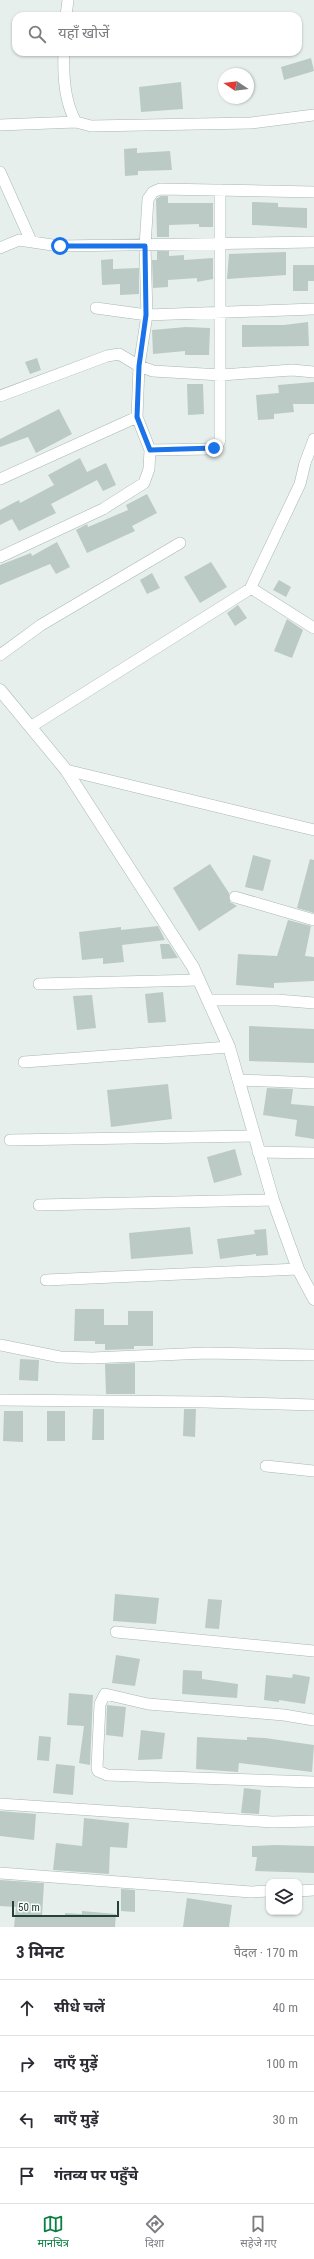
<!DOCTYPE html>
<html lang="hi">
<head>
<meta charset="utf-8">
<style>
	body { margin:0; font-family:"Roboto Condensed","Noto Sans Devanagari",sans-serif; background:#f2f2f3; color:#2b2b33 }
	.controls { position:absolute; right:12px; bottom:12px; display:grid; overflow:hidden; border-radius:8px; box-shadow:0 1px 3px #0004 }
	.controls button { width:36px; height:36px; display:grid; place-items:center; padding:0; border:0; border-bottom:1px solid #e1e1e2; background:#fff; color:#2b2b33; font:20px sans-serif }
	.compass { position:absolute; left:218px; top:68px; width:36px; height:36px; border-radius:50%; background:#fff; box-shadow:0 1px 3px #0004; rotate:283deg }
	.scale { position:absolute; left:12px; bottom:10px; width:107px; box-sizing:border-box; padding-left:4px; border:2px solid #24423a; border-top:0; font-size:11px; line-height:14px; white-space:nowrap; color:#24423a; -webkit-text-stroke:3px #f7fbf9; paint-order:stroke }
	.stop { position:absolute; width:12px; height:12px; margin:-9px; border:3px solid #1a73e8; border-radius:50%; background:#fff }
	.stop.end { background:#1a73e8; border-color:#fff; box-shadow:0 1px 4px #0008 }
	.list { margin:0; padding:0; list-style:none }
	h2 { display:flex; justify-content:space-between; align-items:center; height:52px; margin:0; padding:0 16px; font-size:17px }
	h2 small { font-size:13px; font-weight:400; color:#7c7c81 }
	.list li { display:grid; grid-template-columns:26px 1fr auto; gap:12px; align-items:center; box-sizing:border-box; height:56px; padding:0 16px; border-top:1px solid #e1e1e2 }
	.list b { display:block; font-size:15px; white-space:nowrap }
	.list em { font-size:13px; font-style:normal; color:#7c7c81 }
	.icon { flex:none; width:22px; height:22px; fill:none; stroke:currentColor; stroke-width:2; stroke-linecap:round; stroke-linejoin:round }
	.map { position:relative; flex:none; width:314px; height:1927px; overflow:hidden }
	.search { position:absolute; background:#fff; box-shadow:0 1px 3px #0004; left:12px; right:12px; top:12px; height:44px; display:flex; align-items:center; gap:10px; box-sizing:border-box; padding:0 14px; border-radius:12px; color:#7c7c81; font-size:15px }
	.sheet { height:276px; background:#fff }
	nav { display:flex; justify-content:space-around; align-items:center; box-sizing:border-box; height:56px; border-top:1px solid #e1e1e2; background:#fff; font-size:11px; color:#7c7c81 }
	nav a { display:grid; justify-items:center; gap:2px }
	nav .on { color:#0b8043 }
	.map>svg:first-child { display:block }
</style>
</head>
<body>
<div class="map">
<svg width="314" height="1927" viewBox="0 0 314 1927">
	<rect width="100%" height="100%" fill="#e6efeb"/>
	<path fill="#bbcac4" d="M311 58 314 71 284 80 281 67Z
		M181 82 183 109 141 112 139 87Z
		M137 148V153L170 151 172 170 138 171V175L125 176 124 149Z
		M161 196H168V203H213V227H199V224L169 225V237H157L156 199Z
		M252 202 278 203V207L307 208V228L252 225Z
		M157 251H169V256L184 255V260L213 258V279L197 282V278L168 280V287L153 288 152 260H157Z
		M286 252V275L227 279 229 254Z
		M113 259V269L139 268V294L120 295V284L102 285 101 260Z
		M293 265H314V281H308V291H293Z
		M308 322 309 346 242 347V325H284Z
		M186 327 210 328 209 355H185V351L153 354 152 330Z
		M37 358 41 370 30 374 25 362Z
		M314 382V404H293L294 412 274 414V419L258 420 256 395 279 393 278 385Z
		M187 384H203L204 414 188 415Z
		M59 409 72 434 36 453 28 437 0 447V439Z
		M80 458 87 472 106 463 116 485 103 491 97 480 51 504 56 513 19 531 12 519 0 525V510L19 500 20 503 54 485 48 475Z
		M147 494 157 513 132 526 135 531 87 553 76 530 87 524 88 527 128 510 126 505Z
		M57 542 70 567 56 574 50 564 0 585V565L31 553 32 556Z
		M211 562 227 587 200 603 184 577Z
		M152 573 160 588 147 594 140 580Z
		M279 580 291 587 286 597 273 590Z
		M238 605 247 618 235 626 227 613Z
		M287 619 303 630 292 658 274 651Z
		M253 855 271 860 263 891 245 887Z
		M310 859 314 860V913L297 908Z
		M210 864 229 893 230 902 237 906 199 931 173 888Z
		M288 920 311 926 305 956 314 957V981L274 983V988L236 985 238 954 277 956Z
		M158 926 165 940 122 945 124 962 103 964V958L82 960 79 932 121 927V930Z
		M160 944H169L178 958 162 959Z
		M163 992 166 1022 148 1023 145 994Z
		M92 995 96 1028 77 1030 73 996Z
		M249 1026 314 1029V1063L249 1061Z
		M168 1084 172 1119 111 1127 107 1090Z
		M267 1088 293 1089 291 1104 314 1106V1139L295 1136 297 1120 263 1115Z
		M235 1149 242 1175 214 1183 207 1157Z
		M190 1227 193 1254 131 1259 129 1233Z
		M266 1229 268 1255 256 1256V1254L220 1259 217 1239 255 1234 254 1230Z
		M75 1309H104V1325H128V1311H153V1346H134V1349L105 1350V1344H95V1341H74Z
		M20 1359 39 1360 38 1381 19 1380Z
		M135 1363V1394H106L105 1364Z
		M93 1409H104V1440H92Z
		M184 1409H196L195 1437 183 1436Z
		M4 1411H23V1442L3 1441Z
		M47 1411H65V1441H47Z
		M115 1594 159 1598 156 1624 113 1621Z
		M208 1599 222 1600 219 1629 205 1628Z
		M116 1655 140 1659 135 1686 112 1683Z
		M183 1670 202 1671V1679L238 1684 237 1698 182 1694Z
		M293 1674 310 1677 305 1704 279 1700V1702L264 1700 266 1675 292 1678Z
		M69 1693 93 1695 90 1765 79 1763 84 1726 67 1725Z
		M107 1705 126 1707 123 1737 106 1735Z
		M141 1730 165 1733 162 1759 138 1760Z
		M39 1736 51 1737 49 1761 37 1760Z
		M197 1737 247 1740V1737L265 1738 314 1745 312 1772 239 1763 238 1772 196 1769Z
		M56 1764 75 1766 73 1795 53 1793Z
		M244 1788 261 1790 259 1814 241 1813Z
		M0 1811 36 1814 34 1840 0 1836Z
		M84 1818 129 1823 127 1848 110 1847 109 1874 53 1870 56 1843 82 1846Z
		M275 1845 314 1846V1873L255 1871 257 1857H252V1846Z
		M0 1880 44 1883 42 1915 65 1916V1913L82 1914V1911L116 1914 115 1927H14L16 1907 0 1906Z
		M121 1889 135 1890V1912L121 1911Z
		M187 1898 232 1905 229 1927H183Z"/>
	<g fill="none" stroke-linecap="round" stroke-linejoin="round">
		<defs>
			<path id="minor" d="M66 16 68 0
				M64 52C63 74 65 103 76 122L91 126 251 123 314 115
				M0 125 76 122
				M0 172 31 241
				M0 248 19 240 59 246 314 242
				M96 308 147 315 314 309
				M0 396 107 356 119 354 139 366 153 371 221 375 292 370 314 372
				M150 450 211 449 217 447 220 440V190
				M0 479 137 417
				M0 557 103 509 144 483 149 469 150 450 137 417 139 366 147 315 145 246 148 199 153 192 160 189 314 192
				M251 588 314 628
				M0 655 41 625 180 543
				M32 726 250 589 300 484 305 463 314 439
				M66 770 314 830
				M235 897 314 920
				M39 984 199 980
				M209 1000H277L314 1003
				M24 1062 229 1047
				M240 1080 314 1083
				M10 1140 254 1136
				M258 1152 314 1153
				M39 1205 273 1200
				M46 1280 298 1269
				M0 1345 60 1357 92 1358 206 1353 314 1355
				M0 1400 205 1402 314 1405
				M266 1466 314 1471
				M116 1632 314 1651
				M314 1720 284 1715 148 1704 105 1694 100 1704 97 1768 98 1771 107 1775 314 1782
				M0 1804 272 1822 314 1821
				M0 1873 251 1892 269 1891
				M299 1891 314 1890"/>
			<path id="tertiary" d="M0 690 66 770 193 967 229 1047 273 1200 298 1269 314 1299"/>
		</defs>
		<use href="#minor" stroke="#a8b8b2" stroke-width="12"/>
		<use href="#tertiary" stroke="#a8b8b2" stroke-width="13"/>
		<use href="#minor" stroke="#fff" stroke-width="11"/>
		<use href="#tertiary" stroke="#fff" stroke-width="12"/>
	</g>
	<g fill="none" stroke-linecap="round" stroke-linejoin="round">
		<path stroke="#1a73e8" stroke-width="5" d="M60 246H145L146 315 139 366 137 417 150 450 214 448"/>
	</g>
</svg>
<div class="controls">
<button><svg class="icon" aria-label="layers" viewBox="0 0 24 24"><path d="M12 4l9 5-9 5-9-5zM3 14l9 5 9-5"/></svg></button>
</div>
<svg class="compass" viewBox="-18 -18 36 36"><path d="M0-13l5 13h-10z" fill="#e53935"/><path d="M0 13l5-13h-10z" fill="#7c7c81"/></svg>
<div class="scale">50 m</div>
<div class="stop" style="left:60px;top:246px"></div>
<div class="stop end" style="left:214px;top:448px"></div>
<div class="search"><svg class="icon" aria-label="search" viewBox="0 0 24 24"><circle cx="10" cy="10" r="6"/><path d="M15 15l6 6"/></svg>यहाँ खोजें</div>
</div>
<section class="sheet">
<h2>3 मिनट<small>पैदल · 170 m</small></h2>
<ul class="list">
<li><svg class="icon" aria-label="ahead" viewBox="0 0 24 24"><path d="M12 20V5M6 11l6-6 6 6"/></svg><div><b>सीधे चलें</b></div><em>40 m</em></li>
<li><svg class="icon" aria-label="right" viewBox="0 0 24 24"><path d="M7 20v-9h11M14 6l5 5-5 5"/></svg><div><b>दाएँ मुड़ें</b></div><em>100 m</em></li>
<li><svg class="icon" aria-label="left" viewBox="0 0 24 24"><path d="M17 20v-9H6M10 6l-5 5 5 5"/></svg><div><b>बाएँ मुड़ें</b></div><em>30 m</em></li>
<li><svg class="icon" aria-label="arrive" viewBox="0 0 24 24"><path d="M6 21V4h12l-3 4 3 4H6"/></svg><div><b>गंतव्य पर पहुँचे</b></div></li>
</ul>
</section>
<nav>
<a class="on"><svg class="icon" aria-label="map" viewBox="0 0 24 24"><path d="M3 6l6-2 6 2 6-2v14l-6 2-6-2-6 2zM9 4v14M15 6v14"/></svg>मानचित्र</a>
<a><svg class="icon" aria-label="directions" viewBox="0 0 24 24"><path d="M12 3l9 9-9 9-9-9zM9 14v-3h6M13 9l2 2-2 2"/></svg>दिशा</a>
<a><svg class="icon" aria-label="saved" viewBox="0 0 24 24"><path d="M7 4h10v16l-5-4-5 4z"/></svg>सहेजे गए</a>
</nav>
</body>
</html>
